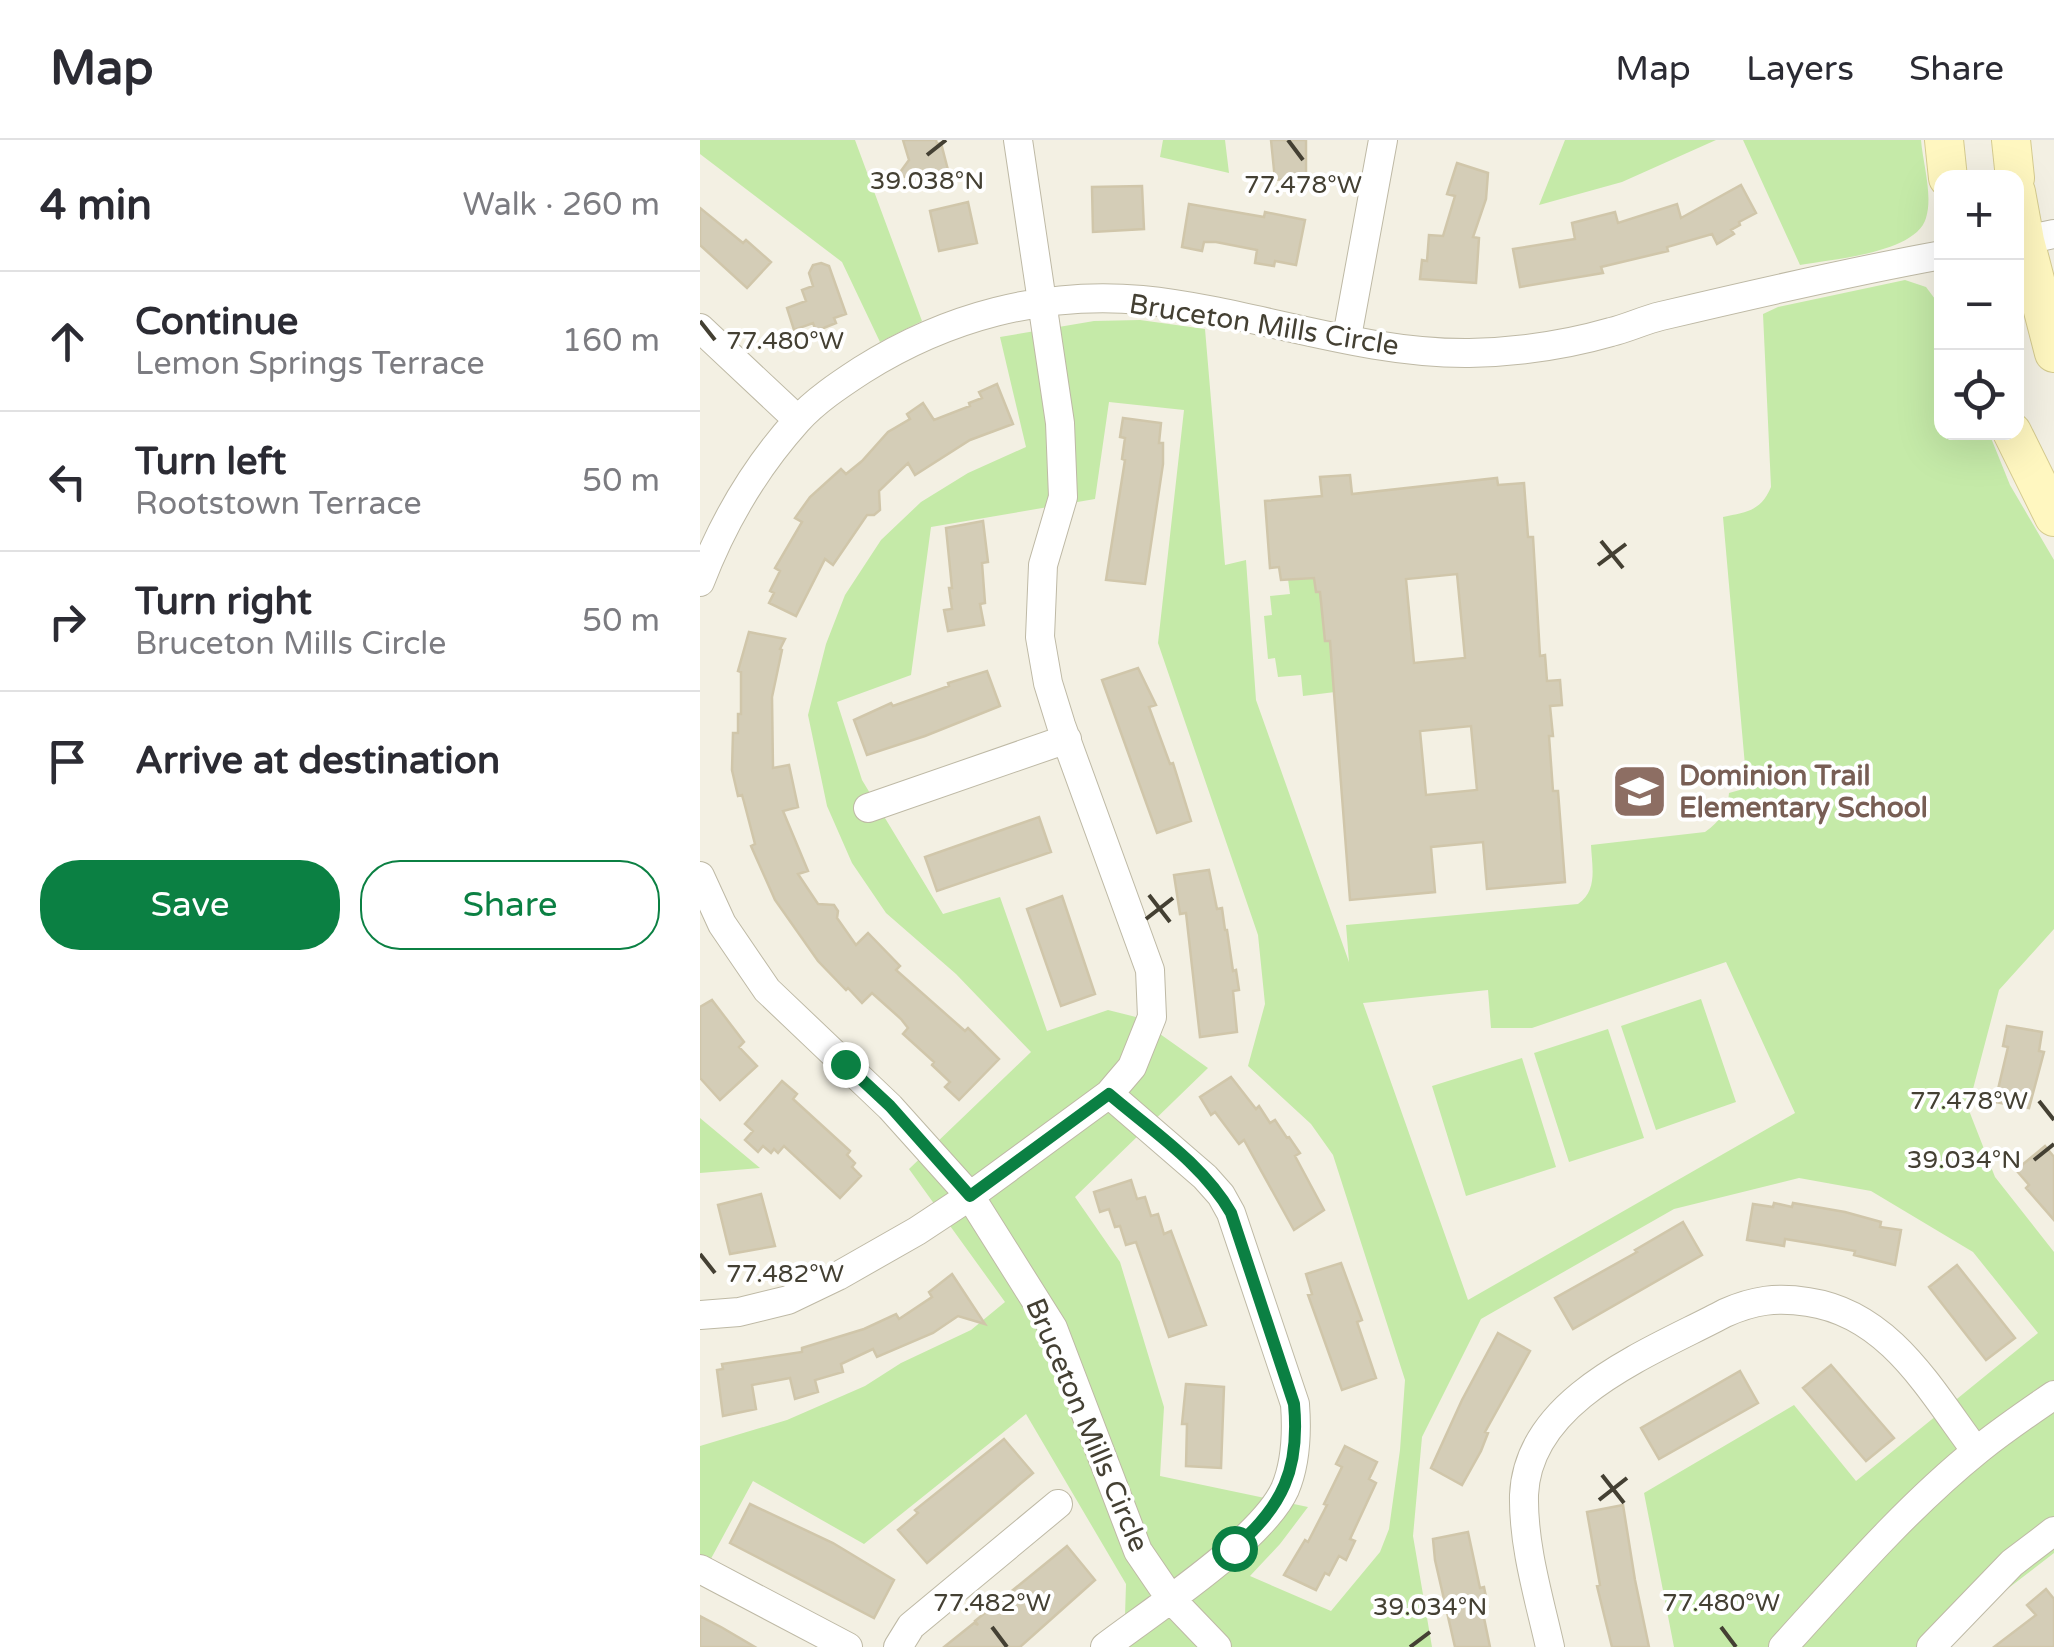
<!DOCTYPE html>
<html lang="en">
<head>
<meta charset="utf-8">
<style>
	body { margin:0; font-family:"Varela Round",sans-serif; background:#f2f2f3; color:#2b2b33 }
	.controls { position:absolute; right:30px; top:30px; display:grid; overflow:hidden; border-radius:20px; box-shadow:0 10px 40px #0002 }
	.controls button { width:90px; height:90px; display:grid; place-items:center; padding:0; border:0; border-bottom:2px solid #e1e1e2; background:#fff; color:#2b2b33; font:50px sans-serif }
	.stop { position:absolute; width:30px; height:30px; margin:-22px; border:8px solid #0b8043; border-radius:50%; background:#fff }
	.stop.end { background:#0b8043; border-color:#fff; box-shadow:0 2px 10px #0008 }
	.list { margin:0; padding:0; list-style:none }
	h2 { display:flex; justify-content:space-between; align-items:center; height:130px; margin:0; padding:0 40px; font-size:42px }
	h2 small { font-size:32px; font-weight:400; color:#7c7c81 }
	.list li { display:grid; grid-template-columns:65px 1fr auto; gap:30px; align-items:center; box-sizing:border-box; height:140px; padding:0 40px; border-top:2px solid #e1e1e2 }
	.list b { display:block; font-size:38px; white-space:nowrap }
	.list p { margin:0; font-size:32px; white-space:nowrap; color:#7c7c81 }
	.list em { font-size:32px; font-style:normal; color:#7c7c81 }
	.actions { display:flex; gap:20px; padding:30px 40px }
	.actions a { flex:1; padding:22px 0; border:2px solid #0b8043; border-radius:40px; text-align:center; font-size:35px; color:#0b8043 }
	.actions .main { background:#0b8043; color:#fff }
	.icon { flex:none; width:55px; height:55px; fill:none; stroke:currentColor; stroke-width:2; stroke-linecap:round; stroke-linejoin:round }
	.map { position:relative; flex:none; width:1354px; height:1507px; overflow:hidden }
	header { display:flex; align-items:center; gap:60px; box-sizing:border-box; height:140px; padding:0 50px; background:#fff; border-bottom:2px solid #e1e1e2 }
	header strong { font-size:48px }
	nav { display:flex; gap:55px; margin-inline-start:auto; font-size:35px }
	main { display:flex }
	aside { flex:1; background:#fff }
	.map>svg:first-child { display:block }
</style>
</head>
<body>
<header>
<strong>Map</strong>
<nav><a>Map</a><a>Layers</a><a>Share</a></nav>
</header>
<main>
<aside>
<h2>4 min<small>Walk · 260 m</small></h2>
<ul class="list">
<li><svg class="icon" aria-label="ahead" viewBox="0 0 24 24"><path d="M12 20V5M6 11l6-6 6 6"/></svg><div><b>Continue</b><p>Lemon Springs Terrace</p></div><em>160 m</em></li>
<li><svg class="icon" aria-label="left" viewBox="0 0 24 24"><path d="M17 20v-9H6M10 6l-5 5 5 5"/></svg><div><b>Turn left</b><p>Rootstown Terrace</p></div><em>50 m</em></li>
<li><svg class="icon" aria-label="right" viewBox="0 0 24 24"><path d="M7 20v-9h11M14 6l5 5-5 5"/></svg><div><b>Turn right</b><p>Bruceton Mills Circle</p></div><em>50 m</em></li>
<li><svg class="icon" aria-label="arrive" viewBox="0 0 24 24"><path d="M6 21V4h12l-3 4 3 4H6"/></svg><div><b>Arrive at destination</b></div></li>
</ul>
<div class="actions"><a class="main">Save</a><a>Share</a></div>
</aside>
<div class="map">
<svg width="1354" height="1507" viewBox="0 0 1354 1507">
	<rect width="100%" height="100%" fill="#f3f0e3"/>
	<path fill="#c5eaa8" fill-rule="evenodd" d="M0 0H155L222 181 180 202 142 122 0 14Z
		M463 0H525L529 33 460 17Z
		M865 0H1016L922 42 839 65Z
		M1043 0H1221C1223 24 1233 55 1226 78 1216 113 1133 119 1100 125Z
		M1205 140 1226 147 1241 167 1242 292 1289 293 1310 345 1354 420V789L1299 850 1268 968 1295 1037 1354 1112V1413L1289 1463 1249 1507H974L944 1353 1094 1265 1156 1341 1338 1193 1273 1112 1171 1051 1099 1038 974 1069 781 1179 722 1297 713 1396 732 1507H424L426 1444 326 1274 164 1404 53 1341 0 1439V1306L87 1280 165 1246 201 1223 271 1190 305 1162 209 1029 331 912 256 834 186 773 152 723 127 666 108 575 126 504 145 455 181 400 221 362 268 333 326 307 300 197 394 181 440 180 505 189 525 425 546 420 556 560 649 822 646 785 878 764C898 750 892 727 891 705L1005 692C1020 681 1028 671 1029 653L1047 648 1023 377C1047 372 1061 371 1071 347L1063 174 1078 167ZM409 262 484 270 458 503 558 795 565 864 548 926 611 984 633 1015 705 1240 700 1310 689 1389 680 1412 631 1471 550 1436 580 1404 608 1367 460 1336 464 1267 420 1122 375 1057 508 928 436 877 408 870 347 891 300 757 243 774 162 640 137 562 211 535 231 387 395 359ZM1026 822 1095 973 768 1160 663 863 788 850 791 888H832Z
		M614 438 616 452H620L625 501H630L635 552 603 556 601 535 578 537 575 518 568 519 564 476 572 475 570 456 590 454 588 439Z
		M1001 859 1036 962 956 990 921 886Z
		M908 889 944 998 869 1022 834 913Z
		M822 918 856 1027 766 1056 732 946Z
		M0 978 60 1028 0 1033Z"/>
	<path fill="#d4cdb7" stroke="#d0c6aa" stroke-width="2.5" fill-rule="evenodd" d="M203 0H236L237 4 241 3 248 30 213 39 198 35 209 20Z
		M571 0H606V37L575 40Z
		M757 23 788 33 786 59 773 97 779 98 776 143 720 139 722 120 727 121 729 95 743 96 755 56 747 54Z
		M1041 45 1056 73 1039 82 1040 85 1031 90 1034 94 1017 104 1012 94 967 107 968 111 901 127 903 133 820 147 813 109 875 99 872 83 915 72 918 83 977 64 981 78Z
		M442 46 444 89 393 92 392 47Z
		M268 62 277 103 239 111 230 71Z
		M489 64 564 77 565 72 605 80 596 125 575 121 574 126 555 123 557 110 516 102H504L502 111 482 107Z
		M0 68 43 103 46 100 71 122 47 148 0 105Z
		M121 123 129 126 146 174 134 178 136 183 116 191 113 183 94 190 87 168 106 161 102 150 113 146 109 133 113 125Z
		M297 244 313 284 270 300 215 335 208 323 179 351 180 370 174 375H167L133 425 125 419 96 476 69 463 74 453 70 451 80 431 75 428 102 382 95 378 110 357 141 329 146 334 162 321 188 292 210 279 207 274 223 263 234 280 270 266 269 263 282 258 279 252Z
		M423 278 461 283 459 303H463V324L445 444 406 440 425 320 422 319 425 298 420 297Z
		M650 335 652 354 797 338 798 345 824 343 828 397H833L840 516 845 515 847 541 860 540 862 565 850 566 853 596H849L853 651H858L865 742 787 749 783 702 731 707 735 752 650 760 630 501H625L620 452H616L614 438 581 440 579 427 570 428 565 361 622 356 620 337ZM757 434 765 518 714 523 706 439ZM771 586 777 650 726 655 720 591Z
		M283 381 288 422 282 423 285 463 280 464 284 485 248 491 244 470 252 469 249 448H252L246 388Z
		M49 492 85 499 80 509 82 510 72 557 73 628 89 625 98 667 83 671 108 731 98 734 118 764 134 765 138 771 137 778 156 805 168 793 200 826 196 830 265 891 268 888 299 919 259 960 245 947 250 942 232 925 234 922 203 894 208 888 201 879 172 853 162 863 148 848 146 850 118 821 75 760 51 706 55 704 44 662 42 655 38 656 32 630 33 593H38V574H41V532L38 531Z
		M438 528 456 565 449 567 470 624 473 623 491 681 457 693 402 540Z
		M287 531 300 566 225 596 167 615 154 580 191 563 193 566 249 546 248 543Z
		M339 677 351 712 237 751 225 717Z
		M509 730 517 769 522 768 525 790H527L533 831 536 830 539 850 533 851 537 892 500 897 486 773 480 774 474 735Z
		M362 756 395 854 361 866 327 769Z
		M12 860 44 902 39 907 57 926 20 960 0 938V867Z
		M1307 886 1342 892 1339 911 1344 912 1329 968 1295 962 1308 907 1303 906Z
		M531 937 556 969 559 966 570 983 575 980 587 998 589 997 600 1013 595 1016 624 1070 594 1090 544 1000 539 1004 515 972 511 975 500 957Z
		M82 941 97 954 93 959 150 1011 147 1015 155 1023 152 1027 161 1036 140 1058 84 1006 78 1013 74 1009 71 1013 63 1006 58 1012 45 1000 53 991 45 984Z
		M1345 1006 1354 1017V1080L1326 1048 1329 1045 1316 1030Z
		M431 1040 437 1059 445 1057 451 1076 458 1074 464 1094 471 1091 506 1185 469 1197 436 1102 426 1105 420 1086 415 1087 409 1069 400 1072 394 1052Z
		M61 1054 75 1106 30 1114 18 1065Z
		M1074 1063 1092 1067 1093 1063 1145 1072 1181 1082 1180 1087 1201 1090 1195 1125 1154 1115 1155 1111 1122 1105 1085 1099 1084 1106 1047 1100 1053 1064 1073 1067Z
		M983 1082 1002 1115 873 1189 855 1158 937 1112 935 1110Z
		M641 1123 662 1180 657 1182 676 1238 642 1250 608 1155 612 1154 606 1134Z
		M1257 1125 1315 1198 1286 1220 1229 1147Z
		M252 1134 285 1184 258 1176 233 1193 177 1217 173 1209 141 1224 143 1232 115 1240 118 1252 95 1259 90 1238 52 1245 56 1269 23 1276 17 1230 23 1229 22 1224 102 1212V1208L164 1189 196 1174 199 1179 232 1157 229 1152Z
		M798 1193 830 1211 785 1292 788 1293 781 1311 762 1345 731 1328 762 1260Z
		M1131 1225 1194 1298 1166 1321 1103 1248Z
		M1040 1231 1058 1263 959 1319 941 1288Z
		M486 1244 524 1247 521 1328 486 1326 487 1284H482Z
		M304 1299 333 1333 227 1423 198 1390 218 1373 215 1370Z
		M645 1306 677 1322 669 1339 676 1343 650 1399 655 1401 646 1420 639 1416 629 1435 625 1433 616 1450 584 1435 605 1400 608 1402 627 1365 624 1364 642 1327 636 1324Z
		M50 1364 133 1403 194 1440 174 1478 30 1403Z
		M923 1365 935 1440 949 1507H912L897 1446 900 1445 887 1372Z
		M768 1392 780 1448 784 1447 788 1467 784 1478 790 1507H755L735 1420 733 1399Z
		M367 1406 395 1440 320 1507H244L274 1483 278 1485 275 1481Z
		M1346 1449 1354 1459V1507H1294L1336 1475 1327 1465Z
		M0 1476 21 1487 55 1507H0Z"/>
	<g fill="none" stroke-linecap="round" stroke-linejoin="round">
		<defs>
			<path id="street" d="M1316 102 1354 94
				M0 188 98 280
				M647 197 683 0
				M0 442C23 382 54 329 97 281 115 261 139 245 162 230 246 177 342 151 442 160 552 171 659 214 769 213 816 212 866 205 911 192 928 188 944 180 961 176 1054 154 1148 132 1242 115
				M168 668 367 599
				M0 736 22 784 67 850 190 967 270 1056 353 1188 438 1411 470 1458 517 1507
				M0 1175 39 1172 88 1160 138 1136 217 1091 270 1056 409 954 432 927 452 877 450 830 361 585 348 543 340 497 343 425 363 357 360 283 318 0
				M0 1429 148 1507
				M198 1507 211 1486 358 1364
				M405 1507C452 1471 562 1400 585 1349 596 1323 597 1291 595 1264L531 1073 521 1055 505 1037 409 954
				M850 1507C839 1458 823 1406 824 1355 828 1257 952 1212 1025 1173 1054 1160 1077 1157 1108 1162 1190 1174 1230 1250 1276 1311
				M1083 1507C1145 1439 1207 1367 1279 1309 1303 1290 1329 1272 1354 1255
				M1231 1507 1312 1423 1354 1391"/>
			<path id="secondary" d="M1244 0 1248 38
				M1311 0 1315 38
				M1316 52 1325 101 1354 213
				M1312 292 1354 377"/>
		</defs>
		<use href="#street" stroke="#beb9a5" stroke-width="30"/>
		<use href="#secondary" stroke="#d5cb8f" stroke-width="40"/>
		<use href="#street" stroke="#fff" stroke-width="28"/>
		<use href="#secondary" stroke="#fff7c0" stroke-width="38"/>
	</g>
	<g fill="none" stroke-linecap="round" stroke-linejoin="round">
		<path stroke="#0b8043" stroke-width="12" d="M145 924 190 966 270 1056 409 954C451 990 503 1024 531 1073L594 1264C600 1328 583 1367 534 1408"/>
	</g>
	<path fill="none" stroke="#444033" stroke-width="4" d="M588 0 603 20M227 15 246 0M0 181 15 200M901 401 923 428M898 425 926 404M449 755 470 782M446 779 473 758M1339 961 1354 980M1334 1020 1354 1004M0 1114 15 1133M902 1335 924 1363M899 1360 927 1338M292 1487 307 1507M1021 1487 1036 1507M710 1507 730 1492"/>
	<defs>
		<symbol id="school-square" viewBox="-11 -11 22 22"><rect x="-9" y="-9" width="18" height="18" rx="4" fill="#8d6e63" stroke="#fff"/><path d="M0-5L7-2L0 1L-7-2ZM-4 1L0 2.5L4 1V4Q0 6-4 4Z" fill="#fff"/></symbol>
	</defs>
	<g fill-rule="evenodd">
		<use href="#school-square" x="908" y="620" width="63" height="63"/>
	</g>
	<g text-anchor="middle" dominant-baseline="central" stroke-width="8" stroke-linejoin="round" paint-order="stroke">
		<g font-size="28" fill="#444033" stroke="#fff">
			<text transform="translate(564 185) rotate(9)">Bruceton Mills Circle</text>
			<text transform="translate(387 1285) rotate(67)">Bruceton Mills Circle</text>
		</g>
		<g font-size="28" font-weight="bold" fill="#785e54" stroke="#fff" text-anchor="start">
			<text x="979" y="636">Dominion Trail<tspan x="979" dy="32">Elementary School</tspan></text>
		</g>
	</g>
	<g font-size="25" text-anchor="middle" fill="#444033" stroke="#fff" stroke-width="8" stroke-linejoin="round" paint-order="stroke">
		<text x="227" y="49">39.038°N</text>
		<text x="603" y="53">77.478°W</text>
		<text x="85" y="209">77.480°W</text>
		<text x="1269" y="969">77.478°W</text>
		<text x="1264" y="1028">39.034°N</text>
		<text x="85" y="1142">77.482°W</text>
		<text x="292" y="1471">77.482°W</text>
		<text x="1021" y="1471">77.480°W</text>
		<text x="730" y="1475">39.034°N</text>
	</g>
</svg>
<div class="controls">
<button>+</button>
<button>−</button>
<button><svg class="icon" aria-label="locate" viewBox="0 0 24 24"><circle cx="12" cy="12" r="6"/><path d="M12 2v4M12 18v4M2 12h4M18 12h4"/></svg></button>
</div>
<div class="stop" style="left:534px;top:1408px"></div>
<div class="stop end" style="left:145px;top:924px"></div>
</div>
</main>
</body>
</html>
